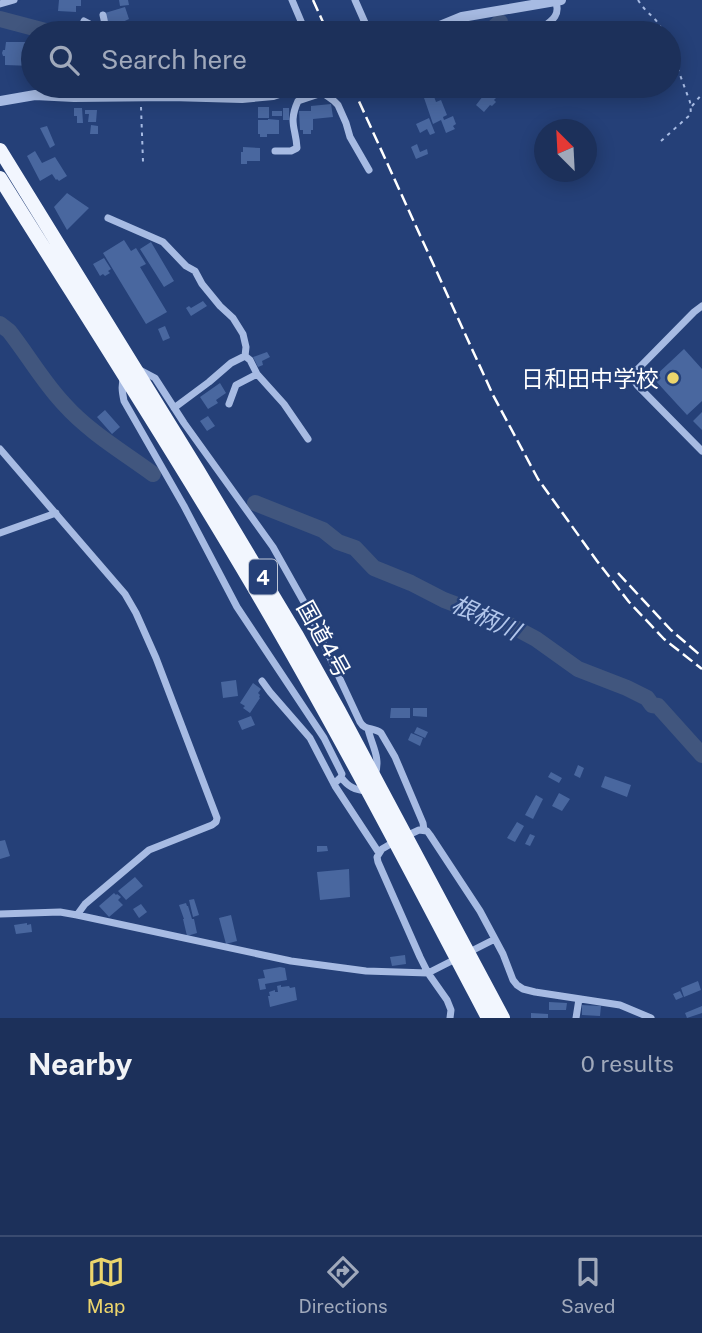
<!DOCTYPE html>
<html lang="en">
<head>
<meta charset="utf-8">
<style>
	body { margin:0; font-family:"Public Sans","Noto Sans JP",sans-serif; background:#253860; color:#f1f3f6 }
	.compass { position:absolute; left:534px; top:119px; width:63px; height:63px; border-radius:50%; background:#1c305a; box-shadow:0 4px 18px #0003; rotate:336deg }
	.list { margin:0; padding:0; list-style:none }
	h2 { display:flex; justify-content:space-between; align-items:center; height:91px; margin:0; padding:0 28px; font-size:30px }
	h2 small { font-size:23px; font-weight:400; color:#a0a9bb }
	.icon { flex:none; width:38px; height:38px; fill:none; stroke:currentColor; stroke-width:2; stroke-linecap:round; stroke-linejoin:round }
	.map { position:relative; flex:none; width:702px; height:1018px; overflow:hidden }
	.search { position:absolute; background:#1c305a; box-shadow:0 4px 18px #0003; left:21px; right:21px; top:21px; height:77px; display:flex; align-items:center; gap:18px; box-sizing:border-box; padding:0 24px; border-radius:38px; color:#a0a9bb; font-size:26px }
	.sheet { height:217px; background:#1c305a }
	nav { display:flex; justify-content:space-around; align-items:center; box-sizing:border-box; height:98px; border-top:2px solid #3a4b70; background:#1c305a; font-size:19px; color:#a0a9bb }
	nav a { display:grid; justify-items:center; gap:4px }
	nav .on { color:#ecd56c }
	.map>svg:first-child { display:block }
</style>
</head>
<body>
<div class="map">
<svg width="702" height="1018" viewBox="0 0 702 1018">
	<rect width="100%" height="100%" fill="#254078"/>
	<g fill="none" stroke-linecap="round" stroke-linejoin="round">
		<path stroke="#41567e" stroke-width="16" d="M0 19 53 33
			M488 33 500 22
			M0 324 9 331C28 355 43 382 64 404 89 432 123 452 153 474
			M255 503 323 530 338 542 355 548 374 568 411 583 444 600 508 624 536 639 578 669 627 688 647 698 652 705 658 706 702 755"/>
	</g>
	<path fill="#49679f" d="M59 0H81V6H76V12L58 11Z
		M119 0H128L129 5 120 6Z
		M125 7 129 19 110 28 105 13Z
		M69 26 81 27 80 33H69Z
		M6 42H33L32 66 5 65V56H3L2 53 3 50H5Z
		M197 86H221V89H197Z
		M490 86H504L497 95 488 89Z
		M432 91 436 102 441 100 447 115 443 117 444 120 453 116 456 124 453 126 455 129 446 133 441 120 433 124 423 95Z
		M487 91 496 98 494 100 496 102 492 106 490 105 484 112 476 105Z
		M331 104 333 117 313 119V130H311V134H303V130H300L299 111H311V106Z
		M258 107H269V118H258Z
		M74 108H82L83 123H77V116H74Z
		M283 108H289V120H283Z
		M85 110H97L96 122H88L89 114H85Z
		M272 111H282V116H272Z
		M429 118 435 133 430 135 427 129 420 133 416 124Z
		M268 119 279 120V134H267V137H260V134H258V120H268Z
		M91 125 98 126V134H90Z
		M47 126 55 145 50 148 40 128Z
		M417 144 420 152 427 149 428 154 416 159 411 147Z
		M243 147 260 148V161H247V164H241V152H243Z
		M35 151 42 163 55 157 67 176 59 181 57 179 56 180 52 174 40 181 27 156Z
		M67 193 89 208 67 230 54 207Z
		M124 240 131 251 136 248 146 264 140 267 167 312 146 324 103 253Z
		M151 242 174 281 164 287 140 249Z
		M104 258 111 269 108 271 110 273 105 276 103 274 100 276 93 264Z
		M203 301 207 306 191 316 186 308 189 306 191 308Z
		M165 326 170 338 163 341 158 329Z
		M684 349 702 369V401L687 415 653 378Z
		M267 352 270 357 262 361 263 365 258 367 253 357Z
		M220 383 226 393 216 400 218 403 208 409 200 397Z
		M105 410 120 427 112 434 97 417Z
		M702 412V430L693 421Z
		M208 416 215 426 207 431 200 421Z
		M236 680 238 696 223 698 221 682Z
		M253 683 261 689 258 693 260 695 259 697 260 698 250 713 243 708 245 706 240 703Z
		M391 708H410V718H390Z
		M413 708H427V717L413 716Z
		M251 716 255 725 242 730 238 721Z
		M417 727 428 732 425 738 414 733Z
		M411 733 423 738 420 746 408 740Z
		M578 765 584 768 580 778 574 775Z
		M551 772 562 778 559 783 548 777Z
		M605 776 631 785 627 797 601 787Z
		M559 793 570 799 562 811 552 806Z
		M536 795 543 799 533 819 525 815Z
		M517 822 524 826 515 842 507 838Z
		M530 834 535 836 530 846 525 844Z
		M5 840 10 856 0 859V841Z
		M317 846H327L328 851 317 852Z
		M349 869 350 897 320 900 317 872Z
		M135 877 143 886 126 900 118 891Z
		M114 893 116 895 117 894 121 897 118 900 123 905 109 917 99 906Z
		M194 899 199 915 193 917 189 900Z
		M186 903 187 906H188L192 919H194L197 933 187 936 183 919H184L179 905Z
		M141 904 147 912 139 918 133 909Z
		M231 915 237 941 226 944 219 918Z
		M27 923V925L31 924 32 932 16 934 14 925Z
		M405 955 406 964 392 966 390 957Z
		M280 967 285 968 287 980 265 984 266 989 260 990 258 979 265 978 263 970Z
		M698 981 701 990 684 997 681 988Z
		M281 985V987L289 986 290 988 295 987 297 1000 270 1007 268 996H270L269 992 275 990V992H278L277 986Z
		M680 991 683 997 676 1000 673 994Z
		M549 1002 567 1003 566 1010H549Z
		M582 1005 601 1006 600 1016 582 1015Z
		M702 1006V1013L687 1018 685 1013Z
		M531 1013 548 1014V1018H531Z"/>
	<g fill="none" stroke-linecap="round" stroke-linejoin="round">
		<path stroke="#a7bbe3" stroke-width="2" stroke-dasharray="3.5 5" stroke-linecap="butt" d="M638 0C647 15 656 16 664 33
			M692 106 702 94
			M141 107 143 162
			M661 141 691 114 690 102 669 45"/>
		<path stroke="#a7bbe3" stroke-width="7" d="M292 0 306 33
			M355 0 366 25 375 33
			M0 4 14 0
			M103 15 107 33
			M84 21 107 33
			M535 33C547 23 563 18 555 0
			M109 86V97
			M251 86 253 97
			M313 86 334 101 338 105 346 123 350 137 369 170
			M275 151H291L297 148C296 128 288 123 298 101L322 93
			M108 218 163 242 186 266 195 271 202 284 220 306 233 318 243 334 246 347 245 356 250 360 257 374 284 404 308 439
			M702 306 694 312 633 374 634 380 637 385 702 451
			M138 369 155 378 184 423 273 547 305 604 360 722C365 731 374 727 381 733L395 757 423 823 424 830
			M124 376C121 385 122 392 124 401L184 506 237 607 324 738 342 774 341 777 334 784
			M229 404 236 385 257 374
			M174 408 209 382 231 363 245 356
			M0 449 125 594 136 613 156 658 217 818 216 822 212 825 149 850 85 904 77 915
			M0 533 56 513
			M262 681 270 692 310 738 335 786 379 853
			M368 729C372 746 381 758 375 775
			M341 777C348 787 355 790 367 791
			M406 836 419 830 427 831 430 835 480 911 503 954 513 980 517 985 523 989 535 992 620 1005 651 1018
			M394 842 382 849 377 857 378 862 420 957 428 973 447 1000 451 1010 450 1018
			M0 914 60 912 77 915 291 961 366 971 428 973 495 939
			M576 1018 579 999"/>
		<path stroke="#a7bbe3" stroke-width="10" d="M423 33 462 17 561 0
			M0 101 35 95 74 97 171 96 242 98 273 95 300 86"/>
		<path stroke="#f2f6fe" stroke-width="14" d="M0 150 197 469 296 634 339 711 503 1018
			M0 178C85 314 172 448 253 586 336 727 412 873 488 1018"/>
		<path stroke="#fff" stroke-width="2.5" stroke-dasharray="12 5" stroke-linecap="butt" d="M313 0 328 33
			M352 86 493 395 538 479 597 561 629 602 664 639 702 669
			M618 573 671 630 700 655"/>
	</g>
	<circle fill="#ecd56c" stroke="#254078" stroke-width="2.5" cx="673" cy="378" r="7"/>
	<g text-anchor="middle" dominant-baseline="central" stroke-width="5" stroke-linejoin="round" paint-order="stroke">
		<rect fill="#254078" stroke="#bec6d6" stroke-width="2" x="249" y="559.5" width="28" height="35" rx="5"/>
		<g font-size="21" font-weight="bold" fill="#fff">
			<text x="263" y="577">4</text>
		</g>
		<g font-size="23" fill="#fff" stroke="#254078" text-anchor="end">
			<text x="659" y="378">日和田中学校</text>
		</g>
		<g font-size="23" fill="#fff" stroke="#254078">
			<text transform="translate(324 639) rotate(61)">国道4号</text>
		</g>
		<g font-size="24" font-style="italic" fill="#b2c6eb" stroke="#254078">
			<text transform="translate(486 617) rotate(25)">根柄川</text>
		</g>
	</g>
</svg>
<svg class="compass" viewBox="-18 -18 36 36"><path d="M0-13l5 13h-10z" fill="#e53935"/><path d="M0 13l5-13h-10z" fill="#a0a9bb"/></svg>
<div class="search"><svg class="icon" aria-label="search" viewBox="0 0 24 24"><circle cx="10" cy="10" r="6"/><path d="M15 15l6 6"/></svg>Search here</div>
</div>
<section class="sheet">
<h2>Nearby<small>0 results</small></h2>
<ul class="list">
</ul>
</section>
<nav>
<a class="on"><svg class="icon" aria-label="map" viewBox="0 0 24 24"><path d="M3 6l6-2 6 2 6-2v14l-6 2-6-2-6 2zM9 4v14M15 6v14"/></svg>Map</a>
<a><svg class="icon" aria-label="directions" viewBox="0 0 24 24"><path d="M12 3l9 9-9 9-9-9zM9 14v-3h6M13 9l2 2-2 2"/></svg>Directions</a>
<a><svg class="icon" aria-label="saved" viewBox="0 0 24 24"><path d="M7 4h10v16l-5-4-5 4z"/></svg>Saved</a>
</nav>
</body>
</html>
